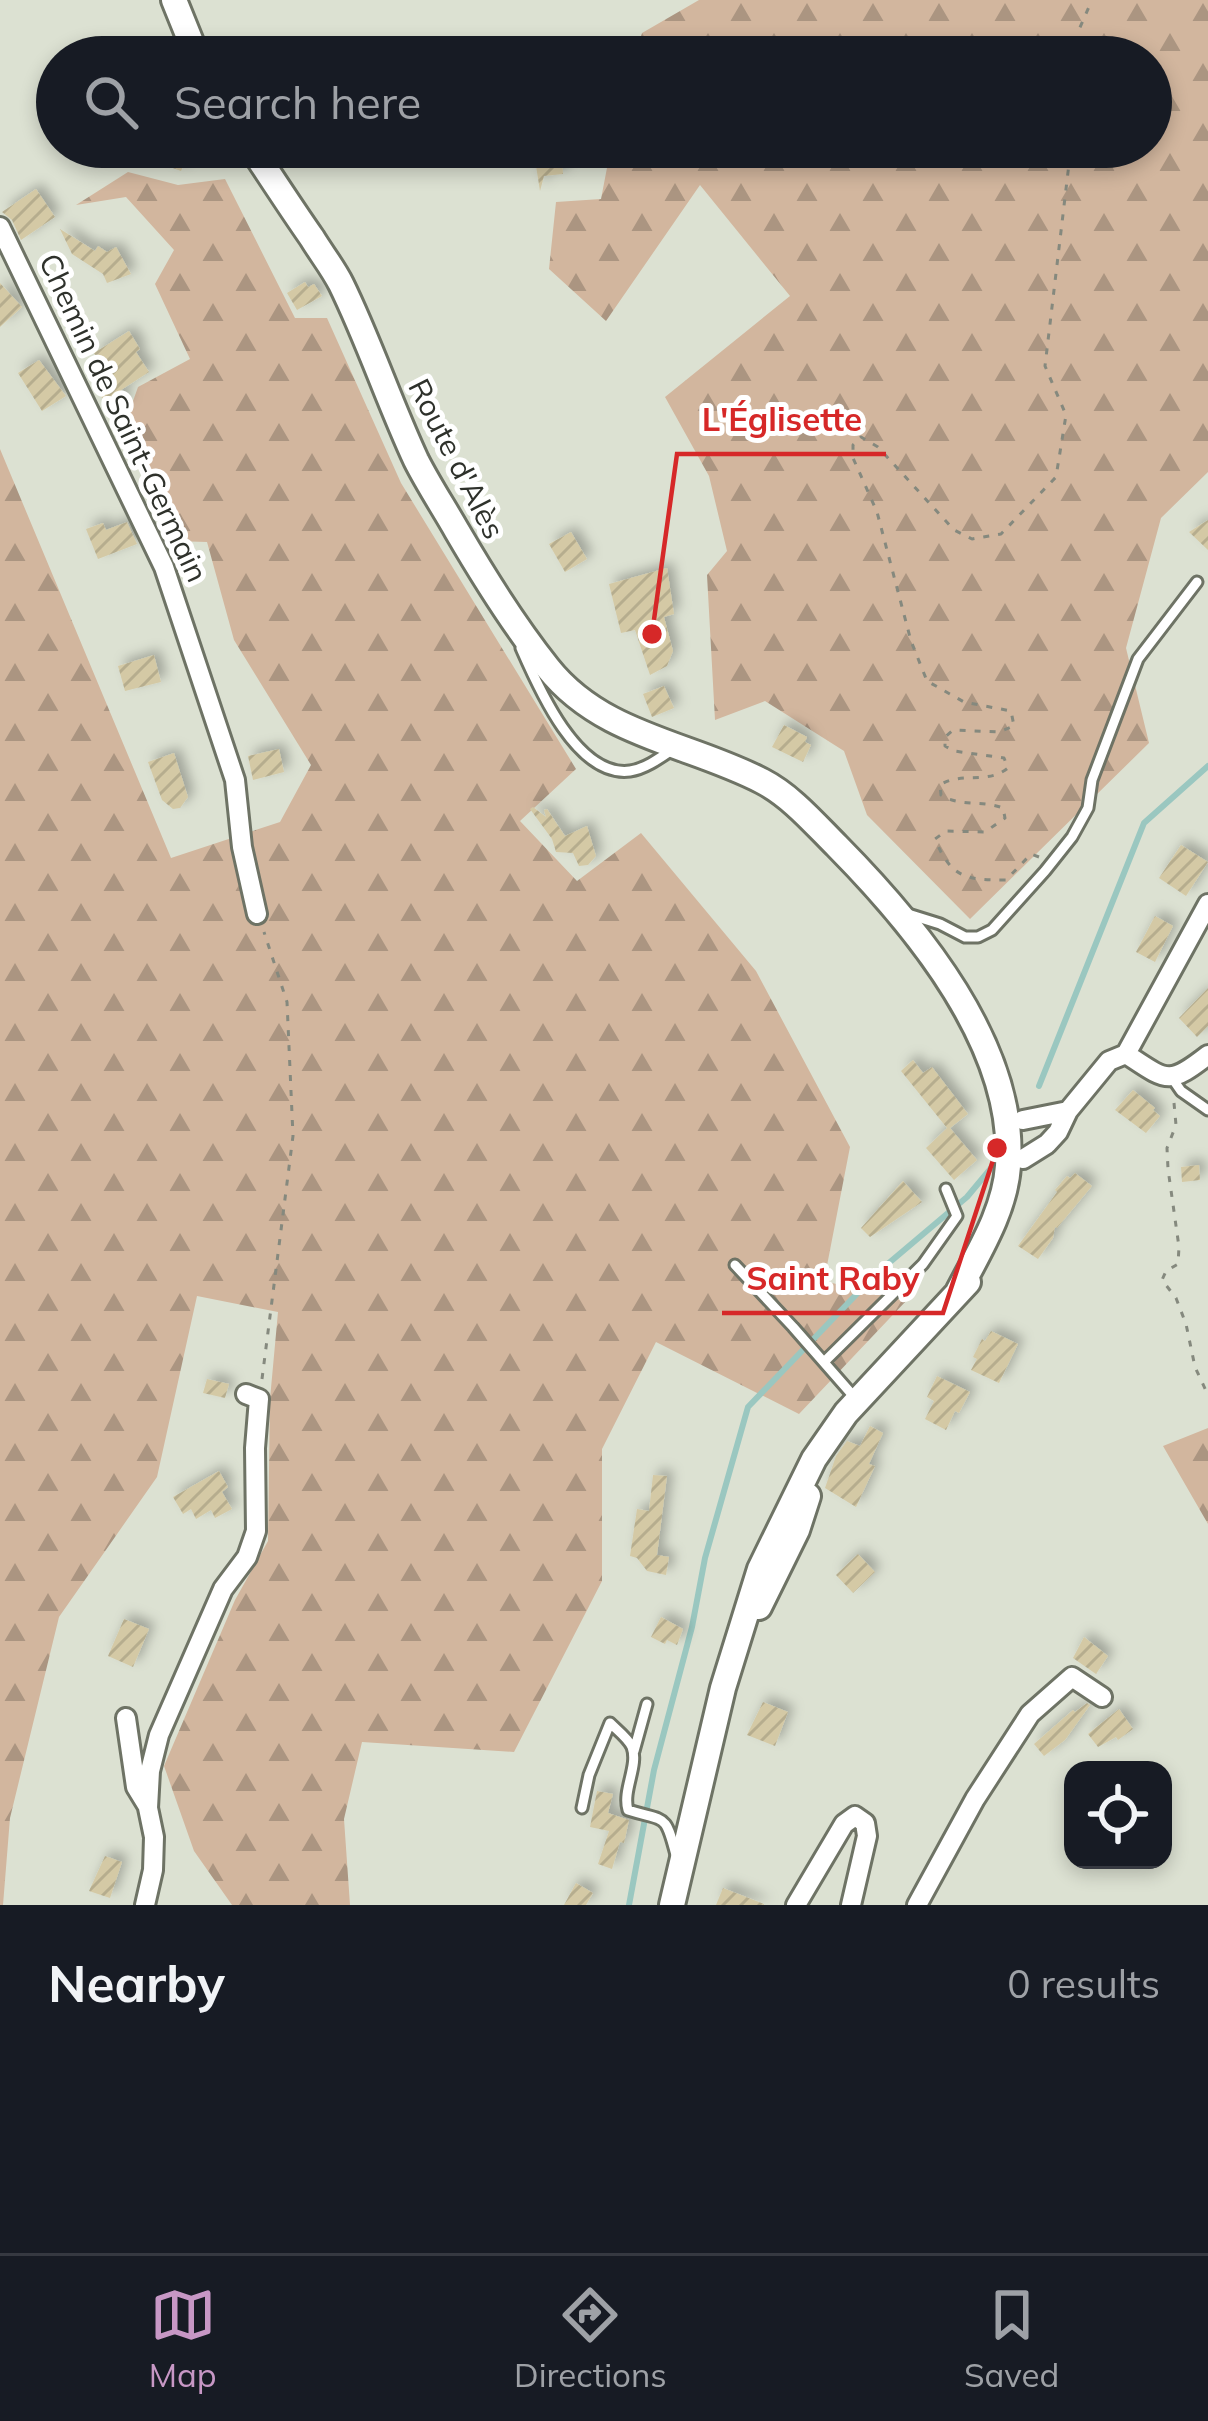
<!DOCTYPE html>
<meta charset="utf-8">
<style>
body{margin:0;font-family:Mulish,sans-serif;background:#20242c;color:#f1f3f6}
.controls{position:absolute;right:36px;bottom:36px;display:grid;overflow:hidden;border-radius:24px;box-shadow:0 6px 18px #0003}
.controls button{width:108px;height:108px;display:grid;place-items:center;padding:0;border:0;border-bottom:3px solid #363941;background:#171b24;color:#f1f3f6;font:60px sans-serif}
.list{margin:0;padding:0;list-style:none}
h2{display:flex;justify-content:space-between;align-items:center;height:156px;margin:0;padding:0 48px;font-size:51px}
h2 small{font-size:39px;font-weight:400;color:#9ea1a6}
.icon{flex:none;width:66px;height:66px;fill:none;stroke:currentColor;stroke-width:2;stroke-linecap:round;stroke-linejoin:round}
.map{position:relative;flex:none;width:1208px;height:1905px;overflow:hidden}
.search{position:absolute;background:#171b24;box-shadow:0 6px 18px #0003;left:36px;right:36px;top:36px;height:132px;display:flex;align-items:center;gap:30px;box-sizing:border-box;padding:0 42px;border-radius:66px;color:#9ea1a6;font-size:45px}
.sheet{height:348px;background:#171b24}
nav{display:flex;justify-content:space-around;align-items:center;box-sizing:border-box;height:168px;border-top:3px solid #363941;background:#171b24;font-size:33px;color:#9ea1a6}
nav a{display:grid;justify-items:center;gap:6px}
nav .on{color:#c797c5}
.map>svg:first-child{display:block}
.forest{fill:url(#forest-firs)}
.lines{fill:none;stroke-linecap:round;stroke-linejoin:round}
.stream{stroke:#9ac7c0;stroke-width:6}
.building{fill:url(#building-hatch);filter:url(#shadow)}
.service-casing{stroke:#6e7365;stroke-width:15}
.minor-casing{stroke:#6e7365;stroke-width:24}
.secondary-casing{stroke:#6e7365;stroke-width:30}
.path{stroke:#85897e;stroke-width:3;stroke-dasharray:6 9;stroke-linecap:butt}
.service{stroke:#fff;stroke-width:9}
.minor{stroke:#fff;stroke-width:18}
.secondary{stroke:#fff;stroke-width:24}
.labels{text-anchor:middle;stroke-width:10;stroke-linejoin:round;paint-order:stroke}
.street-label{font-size:30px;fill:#2e312b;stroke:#fff}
.leader{fill:none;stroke:#d62828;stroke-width:4.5}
.callout-dot{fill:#d62828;stroke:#fff;stroke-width:4.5}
.callout-label{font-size:33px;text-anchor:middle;font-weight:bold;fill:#d62828;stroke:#fff;stroke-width:10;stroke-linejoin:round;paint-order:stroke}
</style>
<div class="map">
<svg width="1208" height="1905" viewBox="0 0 1208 1905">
<defs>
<pattern id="forest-firs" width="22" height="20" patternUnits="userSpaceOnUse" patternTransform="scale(3)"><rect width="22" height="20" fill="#d2b69e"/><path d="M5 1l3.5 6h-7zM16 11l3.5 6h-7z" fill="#ab9581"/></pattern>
<pattern id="building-hatch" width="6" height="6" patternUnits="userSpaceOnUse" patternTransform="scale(3)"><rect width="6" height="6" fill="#d4c9a5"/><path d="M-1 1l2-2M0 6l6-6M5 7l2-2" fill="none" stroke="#b6ad8e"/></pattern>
<filter id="shadow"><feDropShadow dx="6" dy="-6" stdDeviation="6" flood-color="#0004"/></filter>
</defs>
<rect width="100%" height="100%" fill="#dce1d2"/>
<path class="forest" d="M699,0H1208V472L1161,518L1126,648L1149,743L970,919L867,815L844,751L765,701L715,720L707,575L727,551L709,476L665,397L790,296L700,185L606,321L549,269L556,202L601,199L611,147H1151V57H634L642,33Z
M128,172L178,185L225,179L295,318H327L401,483L576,769L520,821L577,881L641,833L756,971L850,1147L824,1281L906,1301L799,1414L656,1342L602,1449V1581L514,1752L362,1742L344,1819L350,1905H232L194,1851L164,1766L235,1600L268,1541L270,1399L278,1312L197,1296L157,1477L59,1617L10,1818L3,1905H0V449L171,858L280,822L311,765L234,640L207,542L173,541L122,432L138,387L190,359L155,284L174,250L126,197L76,205Z
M1208,1428V1524L1163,1446Z"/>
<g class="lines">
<path class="stream" d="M1039,1086L1144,823L1208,766
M629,1905L654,1770L692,1627L705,1558L748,1407L877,1273L967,1197L997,1161"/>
</g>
<path class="building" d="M173,147H192L181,171L167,166Z
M533,147H551L548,158L562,157L563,174L544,176L540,191Z
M36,189L55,217L21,240L12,220L2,212Z
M60,229L95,251L98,246L107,252L116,247L131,274L107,283L103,274L72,254Z
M305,282L308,287L314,284L322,296L297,310L287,293Z
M0,283L22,307L0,327Z
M129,331L140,349L136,352L149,372L121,390L127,402L109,412L101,396L116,388L94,353Z
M39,360L66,396L42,411L18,373Z
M1208,520V550L1189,532Z
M127,522L137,544L98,559L86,529L103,523L106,530Z
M571,532L587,559L565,572L549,544Z
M667,568L674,614L664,617L673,651L667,666L650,675L635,630L621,633L609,584Z
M154,655L161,682L125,691L118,666Z
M664,686L674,708L652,717L643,694Z
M784,725L807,737L805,742L811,745L803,762L772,747Z
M279,749L284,772L253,780L248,756Z
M174,753L188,797L180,808L173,809L162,800L148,762Z
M533,807L546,817L544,810L547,809L565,836L587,826L596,856L588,865L579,866L573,853L556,852L552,839L530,809Z
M1181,845L1208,862L1186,896L1159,878Z
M1155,916L1173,926L1155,962L1136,952Z
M1208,988V1026L1197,1037L1179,1018Z
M913,1060L923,1073L932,1067L968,1114L950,1128L977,1160L954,1180L926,1148L947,1128L901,1071Z
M1133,1090L1155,1108L1153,1110L1160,1116L1146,1133L1115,1110Z
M1199,1165L1200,1180L1182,1182L1181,1167Z
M1075,1173L1092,1186L1057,1228L1055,1227L1053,1238L1038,1259L1018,1246L1057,1192L1055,1190L1067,1176L1070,1178Z
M903,1181L922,1202L870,1237L861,1228Z
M991,1331L1018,1344L999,1383L971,1370L977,1359L973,1357L982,1339L985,1341Z
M937,1376L970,1392L959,1413L955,1411L946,1430L925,1419L934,1401L927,1397Z
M207,1379L229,1384L225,1398L203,1393Z
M870,1426L883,1433L869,1464L875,1466L856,1507L825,1488L836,1456L847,1441L860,1446Z
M219,1471L228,1487L222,1492L232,1509L215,1518L211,1510L196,1519L191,1509L183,1514L173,1497Z
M653,1475L667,1476L657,1555L669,1557L666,1575L647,1571L637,1558L630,1556L637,1509L649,1511Z
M858,1554L875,1572L853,1593L836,1575Z
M661,1617L683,1629L677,1645L667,1640L665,1644L651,1637Z
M124,1619L149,1629L133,1667L108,1656Z
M1084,1637L1108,1656L1096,1674L1073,1658Z
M763,1702L788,1712L775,1746L747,1735Z
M1087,1703L1090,1705L1065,1740L1044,1756L1034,1744L1073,1710L1075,1712Z
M1119,1709L1133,1729L1118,1740L1116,1737L1098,1747L1088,1734Z
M597,1791L613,1794L608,1813L629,1820L624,1843L620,1842L612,1869L598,1864L609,1831L590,1827Z
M105,1856L122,1862L110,1898L89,1891Z
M576,1883L593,1893L586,1905H564Z
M723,1888L764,1904V1905H716Z"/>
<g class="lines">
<g class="service-casing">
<path id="service" d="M521,648C538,687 577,778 630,771C645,769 660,758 673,749
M908,914L940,924L965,937H978L992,930L1045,871L1072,837L1088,808L1092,780L1138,659L1197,582
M1172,1078L1181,1091L1208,1110
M735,1265L793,1327L856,1399
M824,1362L923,1264L957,1216L946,1189
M634,1751L647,1704
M582,1808L589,1775L610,1723C617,1730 628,1738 632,1747C639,1766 622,1790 628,1810C666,1822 665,1812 676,1855"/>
</g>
<g class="minor-casing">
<path id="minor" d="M0,227L164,567L235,780L242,847L257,914
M1126,1054L1208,904
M1023,1120L1068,1111
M1023,1159L1047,1144L1058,1132L1068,1111L1109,1061L1126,1054C1167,1081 1168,1086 1208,1055
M126,1718L136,1787L147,1805
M145,1905L153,1870L154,1837L148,1808L150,1771L159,1735L223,1589L247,1557L256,1531L255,1448L259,1399L246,1394
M796,1905L844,1824L855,1816L865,1823L867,1836L851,1905
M917,1905L975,1799L1030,1714L1072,1677L1102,1697"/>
</g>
<g class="secondary-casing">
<path id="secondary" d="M174,0L197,57
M251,147C271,177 291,208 312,238C321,253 333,268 341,284C369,341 389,402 416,460C428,484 444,508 457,531C485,579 513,624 548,668C602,736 689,743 762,781C791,796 814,823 837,846C916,926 1017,1047 1008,1166C1005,1211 978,1253 958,1292
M759,1607L797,1530L808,1496
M672,1905L723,1688L760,1569L814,1459L846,1413L968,1282"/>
</g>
<path class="path" d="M1077,57L1078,32L1092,0
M1039,857L1031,854L1006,880C966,880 951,878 935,839L946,831L985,832L1005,818L1003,808C982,800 960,807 941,795L940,785C962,771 987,785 1008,768L1004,758L954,751L945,746V737L953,730L999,732L1014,726L1011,711L964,702L927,681L911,641L877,512L853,458V445L861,437L878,447L954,530L972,539L1001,534L1056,477L1066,415L1045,366L1071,147
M1174,1103L1176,1125L1167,1148L1168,1169L1179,1247L1178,1264L1166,1271L1162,1280L1176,1298L1186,1324L1195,1367L1208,1395
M262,1379L293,1136L287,1002L264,932"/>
<use href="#service" class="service"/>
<use href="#minor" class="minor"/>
<use href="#secondary" class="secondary"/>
</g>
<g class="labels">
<g class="street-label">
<text transform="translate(123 418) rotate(65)" y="10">Chemin de Saint-Germain</text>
<text transform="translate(456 459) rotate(63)" y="10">Route d'Alès</text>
</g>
</g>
<path class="leader" d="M652 634L677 454H886M997 1148L943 1313H722"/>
<g class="callout-dot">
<circle cx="652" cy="634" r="12"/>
<circle cx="997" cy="1148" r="12"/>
</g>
<g class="callout-label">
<text x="782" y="431">L'Églisette</text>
<text x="833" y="1290">Saint Raby</text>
</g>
</svg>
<div class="controls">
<button><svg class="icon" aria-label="locate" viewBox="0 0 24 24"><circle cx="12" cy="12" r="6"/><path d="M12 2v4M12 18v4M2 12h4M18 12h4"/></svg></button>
</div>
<div class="search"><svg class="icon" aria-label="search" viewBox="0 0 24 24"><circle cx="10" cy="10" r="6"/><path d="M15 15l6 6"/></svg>Search here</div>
</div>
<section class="sheet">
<h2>Nearby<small>0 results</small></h2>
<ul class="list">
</ul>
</section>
<nav>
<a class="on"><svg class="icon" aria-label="map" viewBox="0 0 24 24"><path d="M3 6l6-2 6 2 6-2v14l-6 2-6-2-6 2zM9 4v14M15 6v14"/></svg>Map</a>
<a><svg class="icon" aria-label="directions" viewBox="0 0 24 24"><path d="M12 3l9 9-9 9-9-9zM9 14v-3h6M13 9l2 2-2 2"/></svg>Directions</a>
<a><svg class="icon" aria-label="saved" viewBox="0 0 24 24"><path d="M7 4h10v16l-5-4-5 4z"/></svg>Saved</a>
</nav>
